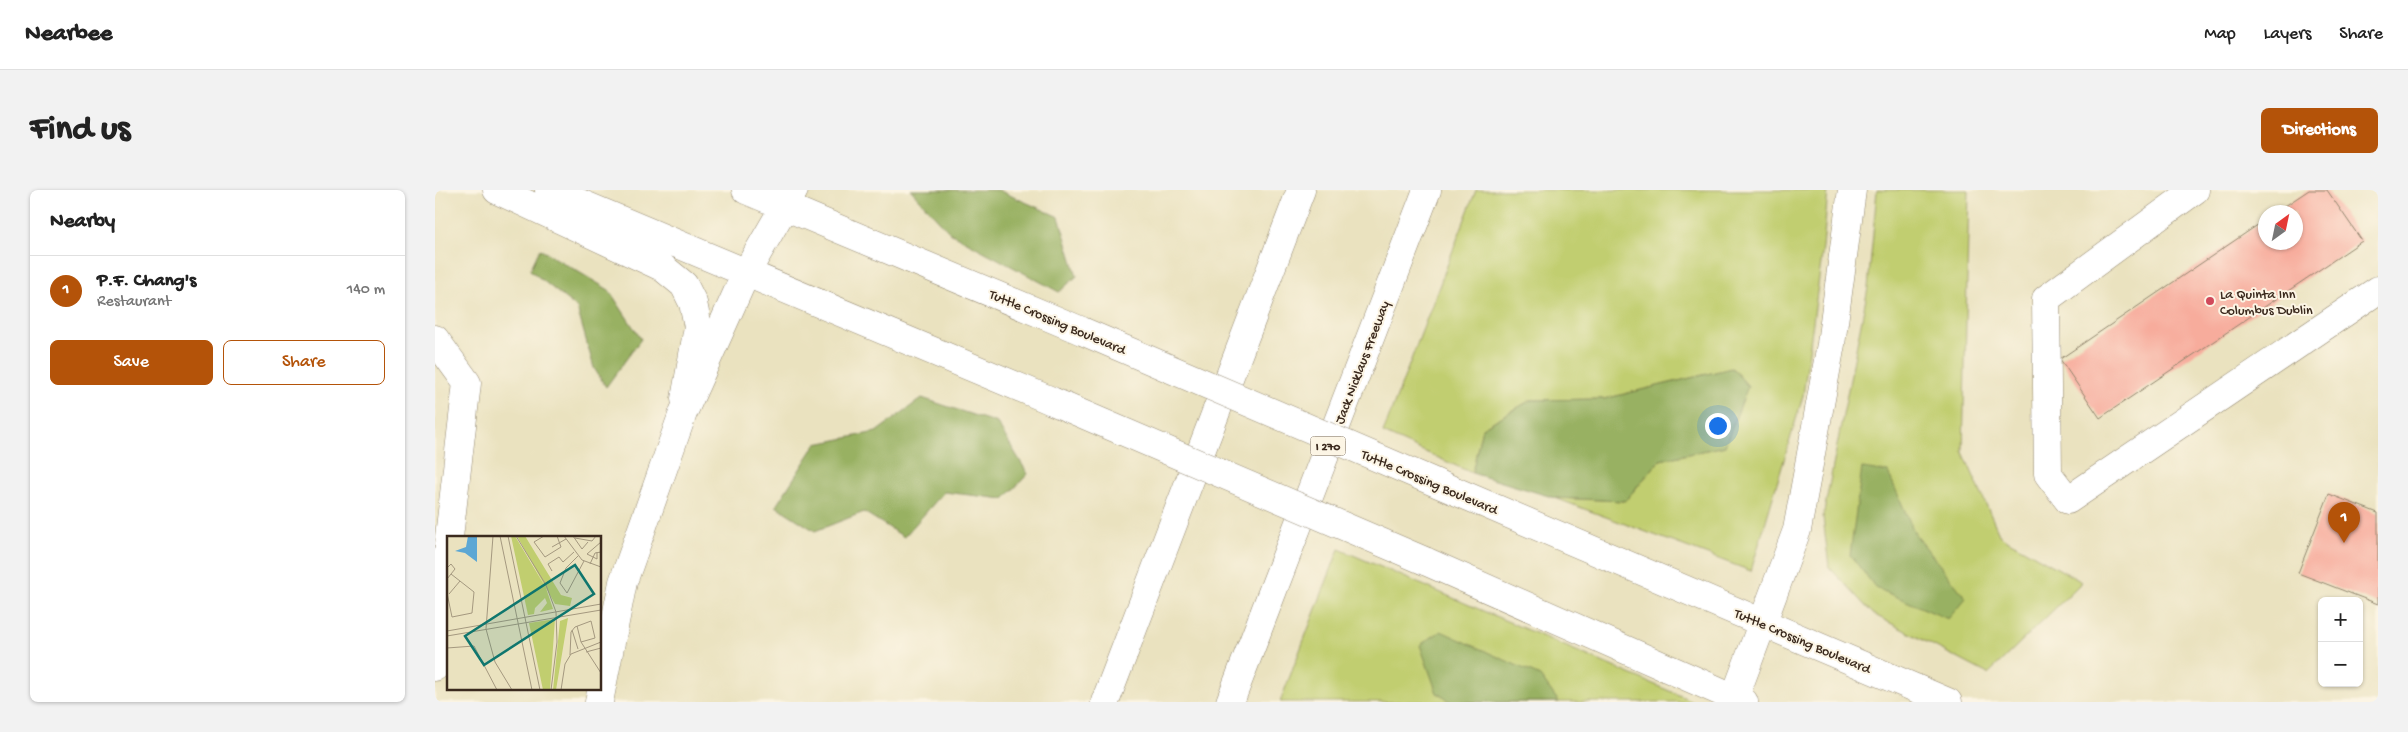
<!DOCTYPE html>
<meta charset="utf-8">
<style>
body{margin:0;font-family:"Gochi Hand",sans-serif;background:#f2f2f2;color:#222}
.controls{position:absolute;right:15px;bottom:15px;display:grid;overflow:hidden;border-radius:8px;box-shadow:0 1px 4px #0004}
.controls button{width:45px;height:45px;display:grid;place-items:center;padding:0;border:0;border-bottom:1px solid #e0e0e0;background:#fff;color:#222;font:25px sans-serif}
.compass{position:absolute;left:1823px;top:15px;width:45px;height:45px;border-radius:50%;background:#fff;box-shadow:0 1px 4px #0004;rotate:33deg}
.you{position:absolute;left:1282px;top:235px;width:18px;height:18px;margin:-12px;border:4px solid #fff;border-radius:50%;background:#1a73e8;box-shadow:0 0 0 8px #1a73e833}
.badge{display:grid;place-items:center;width:32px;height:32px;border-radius:50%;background:#b45309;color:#fff;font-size:16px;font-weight:700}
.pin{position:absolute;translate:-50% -41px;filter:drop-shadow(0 1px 2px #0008)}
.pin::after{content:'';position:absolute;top:26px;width:18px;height:15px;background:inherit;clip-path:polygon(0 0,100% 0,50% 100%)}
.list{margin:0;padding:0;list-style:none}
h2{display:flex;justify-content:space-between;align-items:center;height:65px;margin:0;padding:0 20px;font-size:21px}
h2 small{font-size:16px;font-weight:400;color:#767676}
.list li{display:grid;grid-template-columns:32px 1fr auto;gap:15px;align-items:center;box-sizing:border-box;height:70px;padding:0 20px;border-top:1px solid #e0e0e0}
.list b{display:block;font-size:19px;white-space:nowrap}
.list p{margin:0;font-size:16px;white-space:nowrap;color:#767676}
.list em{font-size:16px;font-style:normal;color:#767676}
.actions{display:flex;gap:10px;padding:15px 20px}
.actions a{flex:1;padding:11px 0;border:1px solid #b45309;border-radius:8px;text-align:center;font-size:18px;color:#b45309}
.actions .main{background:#b45309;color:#fff}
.map{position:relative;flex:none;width:1943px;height:512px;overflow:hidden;border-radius:8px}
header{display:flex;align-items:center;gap:30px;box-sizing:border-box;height:70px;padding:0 25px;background:#fff;border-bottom:1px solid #e0e0e0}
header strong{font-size:24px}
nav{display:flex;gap:28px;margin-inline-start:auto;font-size:18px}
.intro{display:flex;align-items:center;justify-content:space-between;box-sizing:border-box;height:120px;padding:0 30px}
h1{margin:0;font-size:35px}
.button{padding:12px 22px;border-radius:8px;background:#b45309;color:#fff;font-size:18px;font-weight:700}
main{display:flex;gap:30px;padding:0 30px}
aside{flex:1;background:#fff;border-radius:8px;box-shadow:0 1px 4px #0004}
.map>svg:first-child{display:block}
.green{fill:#c1ce6f;stroke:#7e7c46}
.forest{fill:#98b162;stroke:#6a6e40}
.building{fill:#f7ac9c}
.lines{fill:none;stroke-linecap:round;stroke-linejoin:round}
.minor-casing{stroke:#92866e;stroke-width:29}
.major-casing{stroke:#92866e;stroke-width:29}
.highway-casing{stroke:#92866e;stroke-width:29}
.minor{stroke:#fff;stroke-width:28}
.major{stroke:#fff;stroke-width:28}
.highway{stroke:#fff;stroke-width:28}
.major-bridge-casing{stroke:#92866e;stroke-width:29;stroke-linecap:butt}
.major-bridge{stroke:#fff;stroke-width:28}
.poi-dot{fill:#d1495b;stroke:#fcf5e5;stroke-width:2}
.labels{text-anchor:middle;stroke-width:4;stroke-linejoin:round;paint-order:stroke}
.shield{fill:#fcf5e5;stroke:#75675a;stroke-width:1}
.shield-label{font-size:12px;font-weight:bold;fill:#3b2a1e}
.poi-label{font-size:14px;fill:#3b2a1e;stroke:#fcf5e5;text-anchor:start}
.street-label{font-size:14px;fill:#3b2a1e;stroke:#fcf5e5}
.inset-road{fill:none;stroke:#a4987f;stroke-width:1}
.view{fill:#0f766e;fill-opacity:0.15;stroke:#0f766e;stroke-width:2.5}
.inset-edge{fill:none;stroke:#3b2a1e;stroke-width:2.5}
</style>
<header>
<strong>Nearbee</strong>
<nav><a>Map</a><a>Layers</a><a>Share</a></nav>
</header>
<div class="intro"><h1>Find us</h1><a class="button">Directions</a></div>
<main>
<aside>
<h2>Nearby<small></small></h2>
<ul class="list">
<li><span class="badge">1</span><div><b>P.F. Chang's</b><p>Restaurant</p></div><em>140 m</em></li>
</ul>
<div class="actions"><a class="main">Save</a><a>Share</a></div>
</aside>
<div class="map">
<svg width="1943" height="512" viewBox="0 0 1943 512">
<rect width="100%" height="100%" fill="#fcf5e5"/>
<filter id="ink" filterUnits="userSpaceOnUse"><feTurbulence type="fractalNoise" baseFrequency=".02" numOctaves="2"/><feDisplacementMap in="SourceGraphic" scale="10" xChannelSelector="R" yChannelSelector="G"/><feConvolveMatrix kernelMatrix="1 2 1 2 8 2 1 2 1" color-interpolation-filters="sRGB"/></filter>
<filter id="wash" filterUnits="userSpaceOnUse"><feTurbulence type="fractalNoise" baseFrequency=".0096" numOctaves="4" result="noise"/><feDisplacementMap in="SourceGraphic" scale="20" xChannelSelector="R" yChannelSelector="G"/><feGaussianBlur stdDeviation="1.12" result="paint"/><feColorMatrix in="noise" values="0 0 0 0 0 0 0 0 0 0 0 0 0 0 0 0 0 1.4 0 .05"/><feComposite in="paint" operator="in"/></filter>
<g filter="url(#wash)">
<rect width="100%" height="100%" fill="#eae2bf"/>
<path class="green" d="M1041,0H1393L1388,58L1368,206L1316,381L1120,308L1190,311L1225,270L1290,256L1297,178L1169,209L1096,210L1047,238L1037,283L948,243Z
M1442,0H1534L1528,262L1565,346L1647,392L1553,484L1438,424L1394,377L1388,327L1433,98Z
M904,359L1260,512H845Z"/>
<path class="forest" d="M476,0H563L624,27L642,86L624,102L515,43Z
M105,59L174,100L206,149L171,197L159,178L142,118L95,80Z
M1297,178L1313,196L1290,256L1225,270L1190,311L1120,308L1037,283L1047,238L1096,210L1169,209Z
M487,208L562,233L593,284L569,309L509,302L469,347L429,322L380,341L341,316L381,254L441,242Z
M1427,278L1453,282L1480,344L1531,408L1513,429L1441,398L1415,365Z
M1006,441L1105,486L1124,512H1016L1002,503L985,455Z"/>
<g id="blocks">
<path class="building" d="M1874,0H1892L1927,51L1665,228L1625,169L1830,30V52H1860V22H1841Z
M1894,304L1943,323V414L1863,383Z"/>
</g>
</g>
<g filter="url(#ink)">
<use href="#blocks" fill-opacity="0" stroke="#92866e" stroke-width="1"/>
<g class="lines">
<g class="minor-casing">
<path id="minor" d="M1760,0L1611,109L1613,284L1633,310L1943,100
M0,149L32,193L14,347
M0,477L14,353"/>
</g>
<g class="major-casing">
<path id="major" d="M62,0L227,77L249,95L258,113L263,137L250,209
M114,0L617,211
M311,0L647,141
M1020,301L1513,512
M990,371L1309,512"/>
</g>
<g class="highway-casing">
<path id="highway" d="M164,512L188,392L248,223L311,83L359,0
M670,512L866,0
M795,512L992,0
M1298,512L1362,340L1396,154L1417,0"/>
</g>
<use href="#minor" class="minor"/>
<use href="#major" class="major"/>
<use href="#highway" class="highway"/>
<g class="major-bridge-casing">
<path id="major-bridge" d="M647,141L1020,301
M617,211L990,371"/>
</g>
<use href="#major-bridge" class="major-bridge"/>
</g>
</g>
<circle class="poi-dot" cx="1775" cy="111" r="5"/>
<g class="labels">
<rect class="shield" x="875.5" y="246.5" width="35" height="19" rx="4"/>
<g class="shield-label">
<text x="893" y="260">I 270</text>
</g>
<g class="poi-label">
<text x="1785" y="108">La Quinta Inn<tspan x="1785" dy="16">Columbus Dublin</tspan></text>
</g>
<g class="street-label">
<text transform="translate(623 131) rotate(23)" y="5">Tuttle Crossing Boulevard</text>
<text transform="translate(926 172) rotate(-69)" y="5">Jack Nicklaus Freeway</text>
<text transform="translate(995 291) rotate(23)" y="5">Tuttle Crossing Boulevard</text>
<text transform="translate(1368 450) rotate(23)" y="5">Tuttle Crossing Boulevard</text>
</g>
</g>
<g transform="translate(12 346)">
<rect width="154" height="154" fill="#eae2bf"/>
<path d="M64,0H68L99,52L106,73L93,76L100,67L98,62L88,72L87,78L81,79ZM70,0H78L114,59L125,62L123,70L108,68ZM121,82L109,154H106L113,85ZM108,83L103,154H96L82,87Z" fill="#c1ce6f"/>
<path d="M21,0H30V26L18,17L8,15L19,11Z" fill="#5ca7d4"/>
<path class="inset-road" d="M46,0L39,93L48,126L65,154M53,0L85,154M61,0L93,154M69,0L99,49L109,76L110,106L104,154M97,0L87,6L98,21L114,11L110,0M117,0L135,24L154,31M126,0L135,13L141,6M128,2L145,5L149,0M105,11L119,3M150,16V23L140,18L154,6M131,20L119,32L113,47L120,57L137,25M143,28L148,17L154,16M0,32L4,28L8,33L0,43M105,35L101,28L112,21L116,26L127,16M0,57L5,81L25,77L27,56L4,38M2,58L13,45M125,94L131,113M0,95L154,68M0,100L154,74M134,106L154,137M0,112L27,110L50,154M139,116L154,112M123,119L124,96L128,91L144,85L148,102L134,106L130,90M114,154L118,128L124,118L154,106"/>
<path class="view" d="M128,29L147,58L37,129L18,100Z"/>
<rect width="154" height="154" class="inset-edge"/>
</g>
</svg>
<div class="controls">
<button>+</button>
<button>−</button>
</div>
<svg class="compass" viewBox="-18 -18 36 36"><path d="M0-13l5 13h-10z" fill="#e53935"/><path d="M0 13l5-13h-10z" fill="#767676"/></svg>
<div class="you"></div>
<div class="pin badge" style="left:1909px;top:353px">1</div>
</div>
</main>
